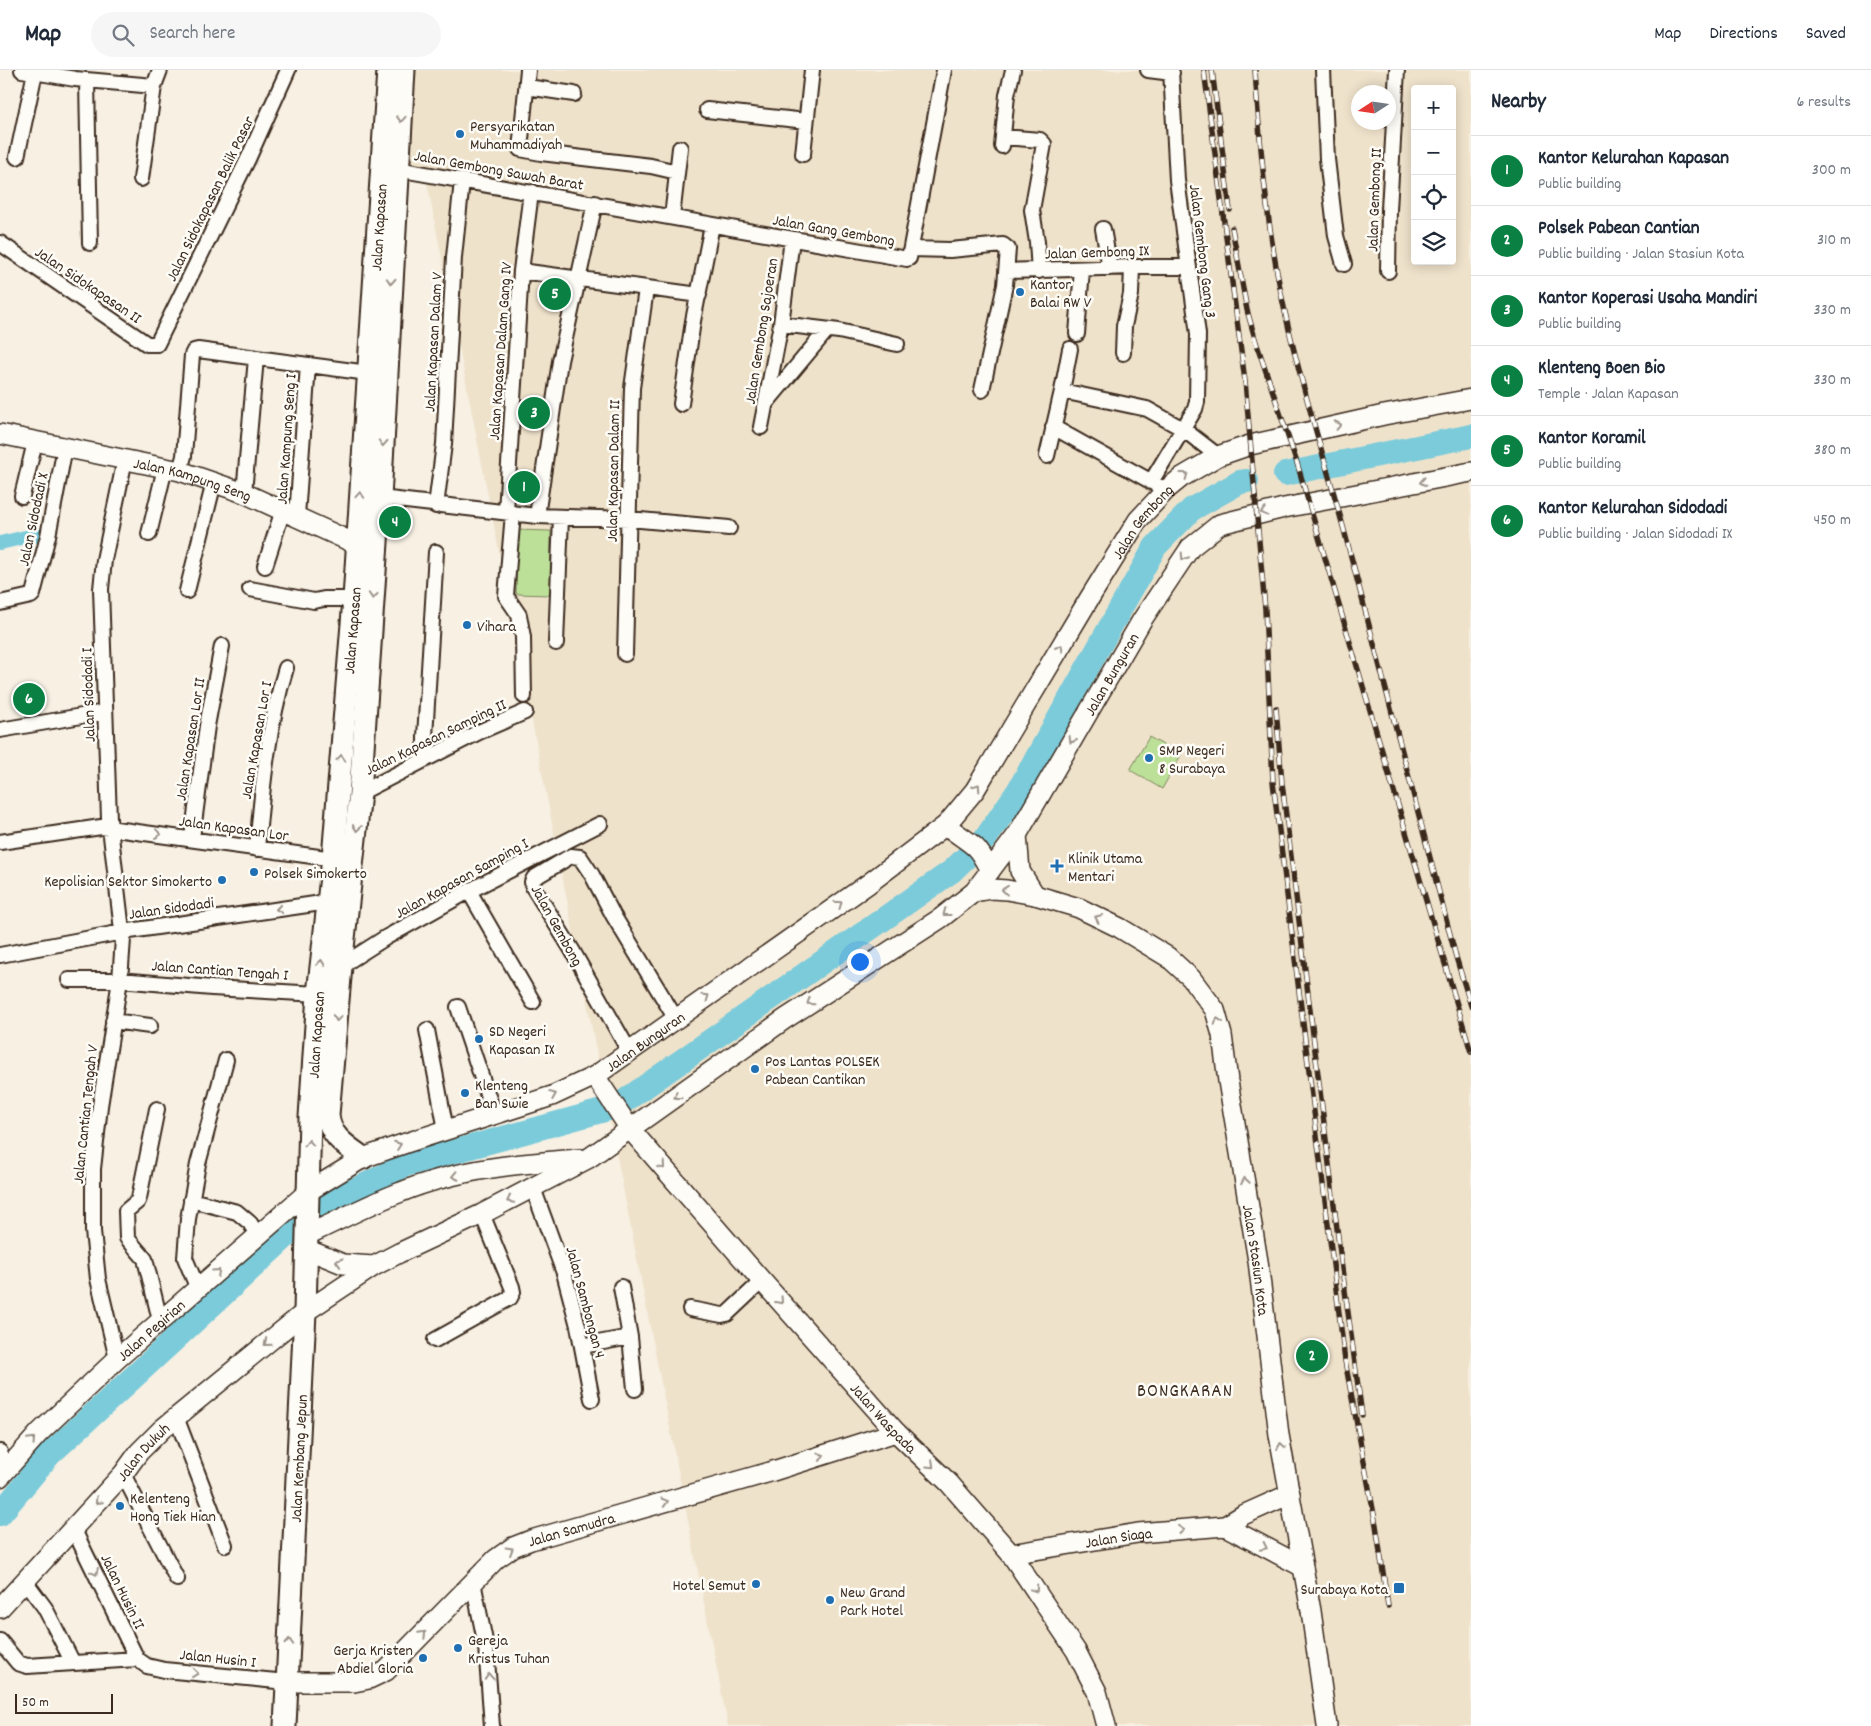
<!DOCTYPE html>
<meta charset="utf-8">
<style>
body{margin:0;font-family:Dekko,sans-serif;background:#f6f6f7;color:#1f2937}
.controls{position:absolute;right:15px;top:15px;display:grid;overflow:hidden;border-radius:5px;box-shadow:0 2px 12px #0003}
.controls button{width:45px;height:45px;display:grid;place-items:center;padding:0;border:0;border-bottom:1px solid #e0e1e3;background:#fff;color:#1f2937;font:25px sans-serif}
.compass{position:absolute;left:1351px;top:15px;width:45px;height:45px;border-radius:50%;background:#fff;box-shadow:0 2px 12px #0003;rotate:258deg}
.scale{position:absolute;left:15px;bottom:12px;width:98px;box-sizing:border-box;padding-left:5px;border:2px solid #3b2a1e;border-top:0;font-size:14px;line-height:18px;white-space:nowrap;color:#3b2a1e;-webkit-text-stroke:4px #fdfcf7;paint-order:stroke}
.you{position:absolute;left:859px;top:891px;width:18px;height:18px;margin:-12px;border:4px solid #fff;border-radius:50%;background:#1a73e8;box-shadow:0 0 0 8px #1a73e833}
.badge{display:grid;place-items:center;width:32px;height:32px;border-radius:50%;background:#0b8043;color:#fff;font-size:16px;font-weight:700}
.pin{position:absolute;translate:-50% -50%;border:2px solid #fff;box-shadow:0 1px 5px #0006}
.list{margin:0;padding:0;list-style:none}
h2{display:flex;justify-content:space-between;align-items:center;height:65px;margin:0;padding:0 20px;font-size:21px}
h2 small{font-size:16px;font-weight:400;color:#747a83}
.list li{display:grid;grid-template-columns:32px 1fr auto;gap:15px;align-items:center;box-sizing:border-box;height:70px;padding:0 20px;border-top:1px solid #e0e1e3}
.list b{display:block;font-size:19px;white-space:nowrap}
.list p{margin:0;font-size:16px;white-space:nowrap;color:#747a83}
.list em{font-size:16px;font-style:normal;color:#747a83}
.icon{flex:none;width:28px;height:28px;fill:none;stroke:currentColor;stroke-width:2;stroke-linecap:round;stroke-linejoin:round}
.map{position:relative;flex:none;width:1471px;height:1656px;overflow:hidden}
header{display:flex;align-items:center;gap:30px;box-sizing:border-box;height:70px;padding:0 25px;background:#fff;border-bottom:1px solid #e0e1e3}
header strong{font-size:24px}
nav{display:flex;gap:28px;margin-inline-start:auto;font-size:18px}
.search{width:350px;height:45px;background:#f6f6f7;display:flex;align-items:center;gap:12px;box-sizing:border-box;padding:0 18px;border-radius:28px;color:#747a83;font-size:19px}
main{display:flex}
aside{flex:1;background:#fff}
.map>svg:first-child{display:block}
.built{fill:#efe2cb;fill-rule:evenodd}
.pitch{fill:#bde099;stroke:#7c855c}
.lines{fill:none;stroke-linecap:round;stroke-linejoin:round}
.canal{stroke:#7ccbda;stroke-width:14}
.river{stroke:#7ccbda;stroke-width:24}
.street-casing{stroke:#3b2a1e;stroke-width:18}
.secondary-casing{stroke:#3b2a1e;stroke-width:22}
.primary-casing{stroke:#3b2a1e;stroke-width:25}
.street{stroke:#fdfcf7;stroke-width:14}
.secondary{stroke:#fdfcf7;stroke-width:19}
.primary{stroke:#fdfcf7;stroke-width:21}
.rail-casing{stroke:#3b2a1e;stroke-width:5.5}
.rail{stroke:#fdfcf7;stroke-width:4;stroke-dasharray:11;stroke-linecap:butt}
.oneway{stroke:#9c938a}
.poi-dot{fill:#1f6fb2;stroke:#fdfcf7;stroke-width:2}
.labels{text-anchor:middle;stroke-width:5;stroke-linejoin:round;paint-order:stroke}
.poi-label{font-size:16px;fill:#3b2a1e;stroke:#fdfcf7;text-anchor:start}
.street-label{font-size:16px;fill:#3b2a1e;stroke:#fdfcf7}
.quarter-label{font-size:19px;letter-spacing:1px;fill:#3b2a1e;stroke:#fdfcf7}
</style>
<header>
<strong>Map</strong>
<div class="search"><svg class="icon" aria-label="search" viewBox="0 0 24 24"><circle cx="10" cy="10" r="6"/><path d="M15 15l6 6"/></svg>Search here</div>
<nav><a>Map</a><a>Directions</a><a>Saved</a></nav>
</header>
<main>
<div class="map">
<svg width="1471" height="1656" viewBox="0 0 1471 1656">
<rect width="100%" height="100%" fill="#f7f0e3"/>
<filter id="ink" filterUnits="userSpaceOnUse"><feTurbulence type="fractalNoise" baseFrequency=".02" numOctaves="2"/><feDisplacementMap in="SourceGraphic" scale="10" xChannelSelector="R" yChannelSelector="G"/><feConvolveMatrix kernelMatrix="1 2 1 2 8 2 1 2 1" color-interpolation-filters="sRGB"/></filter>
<g filter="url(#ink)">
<path class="built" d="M405,0H1471V1656H728L424,97L400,94ZM1415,19H1452V191H1415ZM1358,22H1388V52H1358Z"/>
<path class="pitch" d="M517,460L551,461L550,525L516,524Z
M1149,667L1181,685L1162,719L1130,700Z"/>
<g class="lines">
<path class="canal" d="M0,473L30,466L46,465"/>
<path class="river" d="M1285,404L1471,366
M0,1444L49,1385L306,1148L349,1123L405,1095L616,1037L952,801L985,769L1018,721L1155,477L1192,439L1240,412L1247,411"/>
<g class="street-casing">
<path id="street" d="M22,0L75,9L154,16
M528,0L520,79L541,83L651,96L677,102
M1148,0L1172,3
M1323,0L1327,89L1336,166L1344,194
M87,10L90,173
M527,17L574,24
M707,40L806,51
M1003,67L1040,70L1044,74L1032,140L1037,172L1039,201
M1002,76L1007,25L1013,0
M803,84L812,0
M17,87L35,2
M397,99L907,189L909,188L944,0
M141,109L154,16L160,0
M672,147L680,78
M1103,159L1110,198
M0,173L147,274H157L248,89L288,0
M911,179L950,180L1003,175L1008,179L1005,215L982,320
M521,201L699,225
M1006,201L1132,197H1189
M1388,201L1389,140L1397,0
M781,254L839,261L897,274
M1077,264L1082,199
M1123,283L1124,256L1131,224L1132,197
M1062,321L1147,339L1183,359L1218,386
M767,332L827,260
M681,334L693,251L712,155
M761,357L781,254L792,169
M1053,357L1159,416
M1047,386L1062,321L1070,279
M180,401L184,386L192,285L194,281L198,280L368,303
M1151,412L1195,339L1197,332L1198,264L1177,110L1171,0
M244,423L256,288
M22,426L35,372
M380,428L537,446L629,449L729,458
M436,436L444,374L454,187L462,111
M506,442L521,201L530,130L533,122
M513,443L506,526L519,545L523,567L524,626
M297,446L308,295
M537,446L560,291L595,133
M149,464L165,398
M265,496L283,440
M250,519L314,531L324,529H354
M187,521L214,412
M0,533L31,526L33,524L48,466L65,377
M556,573L561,447
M625,584L632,318L646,219
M0,660L105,642
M425,690V667L436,482
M360,723L479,662L525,642
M192,768L207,656L222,576
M0,772L101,757L341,790
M257,779C262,719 268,656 286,598
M469,821L533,932
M0,885L123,862L335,831
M341,896L385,868L469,821L600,754
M69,910H120L212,918L318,924
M458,937L494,1044
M113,951L150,956
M427,960L446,1060
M629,981L572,880L533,817L532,812L534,808L571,786L580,787L592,805L613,845L676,949
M157,1039L139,1128L138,1131L126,1141L127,1168L145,1189L160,1250
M533,1118L564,1203L578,1256L592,1329
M191,1130L237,1142L250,1153L258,1166
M621,1217L630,1267L635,1319
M198,1219L185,1188L188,1149L198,1094L226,990
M690,1239L722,1245L727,1244L762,1211
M435,1270L510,1228L513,1222L512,1217L482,1144
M582,1276L630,1267
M117,1289L98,1209L93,1161V1099L100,1036L120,910L123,869L109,749L101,519L104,490L125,389
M176,1347L225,1475
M0,1382L5,1399
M123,1404L177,1509
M73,1458L137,1589L147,1596L164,1600L287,1612
M25,1511L45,1538L73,1593
M473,1512L486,1576L492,1656
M0,1571L18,1593L27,1596L137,1589"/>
</g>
<g class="secondary-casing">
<g id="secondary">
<path id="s1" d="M0,364L180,401L244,423L356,474L370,476"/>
<path d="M946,755C955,763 966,769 975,777C982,784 986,793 990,801"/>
<path d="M1017,765L1020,801L1035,825"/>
<path id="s2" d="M974,822L992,819L1007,820L1035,825L1079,838L1120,858L1168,887L1191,908L1215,940L1222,965L1228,1011L1258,1191L1279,1365L1311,1541L1327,1656"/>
<path id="s3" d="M595,1006L630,1059L755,1203L896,1362L949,1413L1011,1484L1076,1581L1097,1622L1106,1656"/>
<path d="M307,1165C338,1151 369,1134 401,1122C457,1099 521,1093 581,1089"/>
<path d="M306,1179L343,1194L374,1196"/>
<path id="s4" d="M0,1407L39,1363L117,1289L309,1121L363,1088L406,1073L552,1026L595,1006L868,814L946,755L975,720L1089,529L1138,450L1166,420L1182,407L1218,386L1250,375L1384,345L1471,329"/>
<path d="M1225,1456L1303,1497"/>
<path id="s5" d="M1011,1484L1138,1463L1225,1456L1243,1445L1290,1424"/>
<path id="s6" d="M0,1538L123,1404L139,1382L162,1359L305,1242L374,1196L399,1183L482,1144L589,1088L785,949L941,848L974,822L1017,765L1142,550L1190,478L1220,454L1284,438L1471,402"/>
<path id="s7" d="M287,1612H354L369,1609L386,1601L496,1489L513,1477L531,1470L770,1402L896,1362"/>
</g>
</g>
<g class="primary-casing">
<g id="primary">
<path d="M363,1088C347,1076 330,1067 328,1045L341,896L360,723L380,428L404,0"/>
<path id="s8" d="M285,1656L305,1242L310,1047L318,924L333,788L354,529L388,0"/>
</g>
</g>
<use href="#street" class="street"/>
<use href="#secondary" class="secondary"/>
<use href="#primary" class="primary"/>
<g class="rail-casing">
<path id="rail" d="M1204,0L1245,311L1265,539L1273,712L1345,1291L1376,1455L1388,1536
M1212,0L1230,140
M1255,0C1260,75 1266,149 1281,223C1298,308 1326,391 1348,475C1384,612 1420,749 1456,887L1471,936
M1232,158L1247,240L1256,272L1297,393L1471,982
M1276,638L1282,713L1341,1191L1362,1345"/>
</g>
<use href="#rail" class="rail"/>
</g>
<defs><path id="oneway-chevron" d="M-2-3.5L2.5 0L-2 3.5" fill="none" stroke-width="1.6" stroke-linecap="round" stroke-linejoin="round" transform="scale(1.25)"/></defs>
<g class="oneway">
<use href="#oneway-chevron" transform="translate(401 49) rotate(94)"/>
<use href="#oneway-chevron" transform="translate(391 211) rotate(93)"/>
<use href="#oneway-chevron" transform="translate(1338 355) rotate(-12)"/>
<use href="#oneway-chevron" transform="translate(383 373) rotate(93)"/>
<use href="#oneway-chevron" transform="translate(1185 405) rotate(-36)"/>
<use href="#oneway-chevron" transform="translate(1423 412) rotate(169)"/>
<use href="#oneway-chevron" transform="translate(360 425) rotate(-86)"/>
<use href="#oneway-chevron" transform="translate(1264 442) rotate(167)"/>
<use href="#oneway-chevron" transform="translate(1184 487) rotate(123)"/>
<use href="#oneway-chevron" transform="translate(373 526) rotate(94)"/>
<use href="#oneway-chevron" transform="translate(1060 578) rotate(-60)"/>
<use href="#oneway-chevron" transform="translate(1072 670) rotate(120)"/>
<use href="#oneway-chevron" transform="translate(341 688) rotate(-85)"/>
<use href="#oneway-chevron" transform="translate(977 717) rotate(-57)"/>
<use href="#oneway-chevron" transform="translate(357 758) rotate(96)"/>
<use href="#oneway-chevron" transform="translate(158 764) rotate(7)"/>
<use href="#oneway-chevron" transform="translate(1005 820) rotate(-174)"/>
<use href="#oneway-chevron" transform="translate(839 834) rotate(-35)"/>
<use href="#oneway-chevron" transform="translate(279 839) rotate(171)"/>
<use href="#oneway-chevron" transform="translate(946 843) rotate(143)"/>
<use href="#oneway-chevron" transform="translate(1098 848) rotate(-155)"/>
<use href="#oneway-chevron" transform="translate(321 893) rotate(-84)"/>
<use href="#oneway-chevron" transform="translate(706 927) rotate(-35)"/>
<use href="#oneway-chevron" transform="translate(810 932) rotate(147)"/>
<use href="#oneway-chevron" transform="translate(337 948) rotate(95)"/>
<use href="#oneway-chevron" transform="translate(1218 951) rotate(-109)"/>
<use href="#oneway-chevron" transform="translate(553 1025) rotate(-22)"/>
<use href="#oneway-chevron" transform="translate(677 1026) rotate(145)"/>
<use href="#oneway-chevron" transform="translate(309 1073) rotate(-90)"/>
<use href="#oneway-chevron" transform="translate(398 1075) rotate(-20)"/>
<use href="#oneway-chevron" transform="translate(662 1096) rotate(49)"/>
<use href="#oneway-chevron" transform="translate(455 1106) rotate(168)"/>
<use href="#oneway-chevron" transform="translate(1245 1111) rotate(-99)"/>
<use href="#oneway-chevron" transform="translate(510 1130) rotate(153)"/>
<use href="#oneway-chevron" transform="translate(339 1192) rotate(-164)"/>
<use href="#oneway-chevron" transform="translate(217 1202) rotate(-42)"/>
<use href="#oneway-chevron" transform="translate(780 1231) rotate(48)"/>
<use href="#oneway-chevron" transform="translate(267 1273) rotate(141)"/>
<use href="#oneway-chevron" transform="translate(32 1370) rotate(-47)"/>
<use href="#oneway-chevron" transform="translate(1281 1376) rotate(-100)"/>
<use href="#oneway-chevron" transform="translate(821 1386) rotate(-18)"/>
<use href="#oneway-chevron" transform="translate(931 1395) rotate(44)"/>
<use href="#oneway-chevron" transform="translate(98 1431) rotate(133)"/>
<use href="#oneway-chevron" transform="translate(665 1432) rotate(-16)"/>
<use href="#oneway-chevron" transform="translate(1181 1460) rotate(-5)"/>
<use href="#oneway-chevron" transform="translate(1264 1477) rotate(26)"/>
<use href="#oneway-chevron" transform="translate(510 1480) rotate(-31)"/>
<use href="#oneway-chevron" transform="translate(95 1502) rotate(64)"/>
<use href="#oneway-chevron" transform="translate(1035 1519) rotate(56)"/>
<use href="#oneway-chevron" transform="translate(423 1564) rotate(-45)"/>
<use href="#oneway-chevron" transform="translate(289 1572) rotate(-87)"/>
<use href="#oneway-chevron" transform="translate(195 1603) rotate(6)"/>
<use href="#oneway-chevron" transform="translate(489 1607) rotate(-94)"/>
</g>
</g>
<g class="poi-dot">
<circle cx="460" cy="64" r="5"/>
<circle cx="1020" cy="222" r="5"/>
<circle cx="467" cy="555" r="5"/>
<circle cx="1149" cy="688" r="5"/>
<path d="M1054.5 788.5h5v5h5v5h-5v5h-5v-5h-5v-5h5z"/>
<circle cx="254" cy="802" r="5"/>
<circle cx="222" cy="810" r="5"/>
<circle cx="479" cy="969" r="5"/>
<circle cx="755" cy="999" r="5"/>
<circle cx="465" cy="1023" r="5"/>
<circle cx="120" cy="1436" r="5"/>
<circle cx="756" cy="1514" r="5"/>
<rect x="1393" y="1512" width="12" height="12" rx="2.5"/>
<circle cx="830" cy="1530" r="5"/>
<circle cx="458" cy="1578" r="5"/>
<circle cx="423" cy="1588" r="5"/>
</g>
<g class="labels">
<g class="poi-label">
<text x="470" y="61">Persyarikatan<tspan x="470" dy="18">Muhammadiyah</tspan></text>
<text x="1030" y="219">Kantor<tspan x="1030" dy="18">Balai RW V</tspan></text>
<text x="477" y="561">Vihara</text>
<text x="1159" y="685">SMP Negeri<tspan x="1159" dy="18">8 Surabaya</tspan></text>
<text x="1068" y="793">Klinik Utama<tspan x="1068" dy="18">Mentari</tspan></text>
<text x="264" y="808">Polsek Simokerto</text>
<text x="212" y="816" text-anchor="end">Kepolisian Sektor Simokerto</text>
<text x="489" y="966">SD Negeri<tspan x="489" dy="18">Kapasan IX</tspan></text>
<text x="765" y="996">Pos Lantas POLSEK<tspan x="765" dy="18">Pabean Cantikan</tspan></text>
<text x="475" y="1020">Klenteng<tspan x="475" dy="18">Ban Swie</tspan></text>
<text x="130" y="1433">Kelenteng<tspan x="130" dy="18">Hong Tiek Hian</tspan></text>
<text x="746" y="1520" text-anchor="end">Hotel Semut</text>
<text x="1388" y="1524" text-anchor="end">Surabaya Kota</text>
<text x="840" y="1527">New Grand<tspan x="840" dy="18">Park Hotel</tspan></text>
<text x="468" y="1575">Gereja<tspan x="468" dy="18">Kristus Tuhan</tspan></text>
<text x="413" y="1585" text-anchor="end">Gerja Kristen<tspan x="413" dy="18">Abdiel Gloria</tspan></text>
</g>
<g class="street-label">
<text transform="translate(499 99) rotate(10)" y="6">Jalan Gembong Sawah Barat</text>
<text transform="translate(209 128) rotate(-64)" y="6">Jalan Sidokapasan Balik Pasar</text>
<text transform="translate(1373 130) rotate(-88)" y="6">Jalan Gembong II</text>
<text dy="6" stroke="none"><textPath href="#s8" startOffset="1502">Jalan Kapasan</textPath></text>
<text transform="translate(834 159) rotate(10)" y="6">Jalan Gang Gembong</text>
<text transform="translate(1097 181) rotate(-2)" y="6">Jalan Gembong IX</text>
<text transform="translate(1204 181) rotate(83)" y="6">Jalan Gembong Gang 3</text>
<text transform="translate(89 214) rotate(34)" y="6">Jalan Sidokapasan II</text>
<text transform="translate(760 261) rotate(-81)" y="6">Jalan Gembong Sajoeran</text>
<text transform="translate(432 272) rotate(-87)" y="6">Jalan Kapasan Dalam V</text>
<text transform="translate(499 281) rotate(-86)" y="6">Jalan Kapasan Dalam Gang IV</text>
<text transform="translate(285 369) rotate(-86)" y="6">Jalan Kampung Seng I</text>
<text transform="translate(612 401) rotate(-89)" y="6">Jalan Kapasan Dalam II</text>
<text dy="6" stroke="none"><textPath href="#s1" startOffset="198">Jalan Kampung Seng</textPath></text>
<text transform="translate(32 449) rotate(-78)" y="6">Jalan Sidodadi X</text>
<text dy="6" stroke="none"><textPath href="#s4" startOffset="1525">Jalan Gembong</textPath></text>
<text dy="6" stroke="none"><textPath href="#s8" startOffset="1098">Jalan Kapasan</textPath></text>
<text dy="6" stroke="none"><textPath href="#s6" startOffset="1476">Jalan Bunguran</textPath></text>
<text transform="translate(87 625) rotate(-92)" y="6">Jalan Sidodadi I</text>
<text transform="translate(435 666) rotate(-26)" y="6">Jalan Kapasan Samping II</text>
<text transform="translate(189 669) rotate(-81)" y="6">Jalan Kapasan Lor II</text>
<text transform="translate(255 670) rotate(-80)" y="6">Jalan Kapasan Lor I</text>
<text transform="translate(234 757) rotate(8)" y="6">Jalan Kapasan Lor</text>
<text transform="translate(461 807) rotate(-29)" y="6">Jalan Kapasan Samping I</text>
<text transform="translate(171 837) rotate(-8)" y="6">Jalan Sidodadi</text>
<text transform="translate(558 855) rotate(61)" y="6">Jalan Gembong</text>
<text transform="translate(220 899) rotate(4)" y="6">Jalan Cantian Tengah I</text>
<text dy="6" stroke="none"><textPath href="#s8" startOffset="692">Jalan Kapasan</textPath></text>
<text dy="6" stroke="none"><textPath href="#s4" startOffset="792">Jalan Bunguran</textPath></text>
<text transform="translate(84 1044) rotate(-84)" y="6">Jalan Cantian Tengah V</text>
<text dy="6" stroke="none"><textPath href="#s2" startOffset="534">Jalan Stasiun Kota</textPath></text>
<text transform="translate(587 1232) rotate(75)" y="6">Jalan Sambongan 4</text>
<text dy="6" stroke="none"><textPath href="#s4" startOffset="211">Jalan Pegirian</textPath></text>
<text dy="6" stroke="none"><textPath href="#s3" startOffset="448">Jalan Waspada</textPath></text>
<text dy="6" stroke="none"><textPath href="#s6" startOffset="212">Jalan Dukuh</textPath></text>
<text dy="6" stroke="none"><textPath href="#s8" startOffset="268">Jalan Kembang Jepun</textPath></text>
<text dy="6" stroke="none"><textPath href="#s7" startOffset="340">Jalan Samudra</textPath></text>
<text dy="6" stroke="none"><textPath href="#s5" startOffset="109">Jalan Siaga</textPath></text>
<text transform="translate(124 1521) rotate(64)" y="6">Jalan Husin II</text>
<text transform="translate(218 1587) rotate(6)" y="6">Jalan Husin I</text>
</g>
<g class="quarter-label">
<text x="1185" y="1326">BONGKARAN</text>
</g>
</g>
</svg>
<div class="controls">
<button>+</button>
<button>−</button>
<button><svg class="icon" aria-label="locate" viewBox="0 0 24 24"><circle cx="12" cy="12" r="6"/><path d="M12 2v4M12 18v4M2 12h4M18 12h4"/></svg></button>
<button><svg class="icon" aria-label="layers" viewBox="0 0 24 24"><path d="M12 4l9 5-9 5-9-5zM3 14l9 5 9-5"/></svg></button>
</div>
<svg class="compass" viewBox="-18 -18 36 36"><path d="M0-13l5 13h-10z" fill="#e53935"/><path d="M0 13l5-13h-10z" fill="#747a83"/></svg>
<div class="scale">50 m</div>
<div class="you"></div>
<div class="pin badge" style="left:524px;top:417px">1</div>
<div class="pin badge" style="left:1312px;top:1286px">2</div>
<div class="pin badge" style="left:534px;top:343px">3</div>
<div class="pin badge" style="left:395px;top:452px">4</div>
<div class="pin badge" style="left:555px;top:224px">5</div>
<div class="pin badge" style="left:29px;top:629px">6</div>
</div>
<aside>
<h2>Nearby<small>6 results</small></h2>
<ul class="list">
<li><span class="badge">1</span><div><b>Kantor Kelurahan Kapasan</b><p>Public building</p></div><em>300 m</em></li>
<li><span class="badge">2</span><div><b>Polsek Pabean Cantian</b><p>Public building · Jalan Stasiun Kota</p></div><em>310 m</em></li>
<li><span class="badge">3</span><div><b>Kantor Koperasi Usaha Mandiri</b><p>Public building</p></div><em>330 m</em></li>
<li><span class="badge">4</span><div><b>Klenteng Boen Bio</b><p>Temple · Jalan Kapasan</p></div><em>330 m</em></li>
<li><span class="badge">5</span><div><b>Kantor Koramil</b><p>Public building</p></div><em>380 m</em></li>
<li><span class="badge">6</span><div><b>Kantor Kelurahan Sidodadi</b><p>Public building · Jalan Sidodadi IX</p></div><em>450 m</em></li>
</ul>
</aside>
</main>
